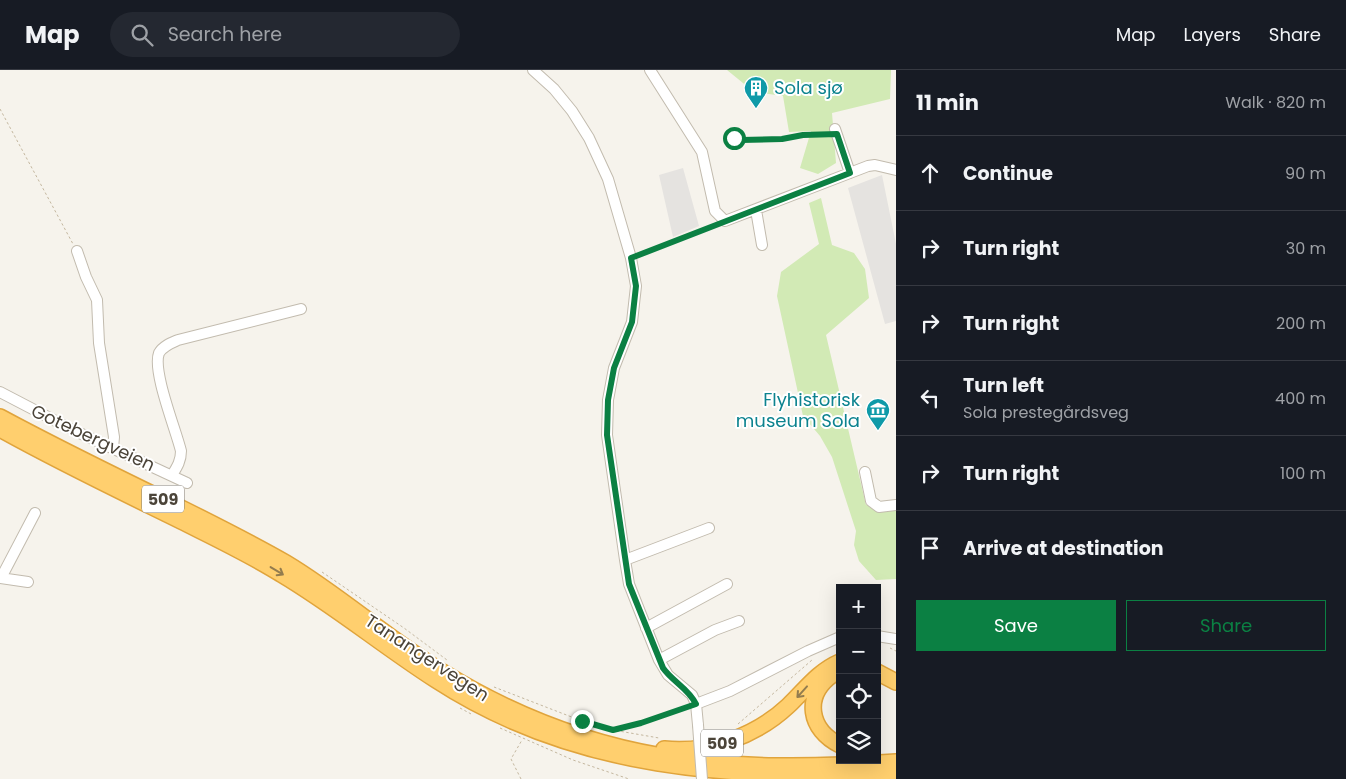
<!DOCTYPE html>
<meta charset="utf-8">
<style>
body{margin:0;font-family:Poppins,sans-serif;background:#242831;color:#f1f3f6}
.controls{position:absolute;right:15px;bottom:15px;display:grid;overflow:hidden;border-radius:0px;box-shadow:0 5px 20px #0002}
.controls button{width:45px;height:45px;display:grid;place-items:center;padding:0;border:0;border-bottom:1px solid #363941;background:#171b24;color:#f1f3f6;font:25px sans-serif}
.stop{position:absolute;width:15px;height:15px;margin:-11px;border:4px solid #0b8043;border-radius:50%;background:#fff}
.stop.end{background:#0b8043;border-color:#fff;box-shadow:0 1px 5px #0008}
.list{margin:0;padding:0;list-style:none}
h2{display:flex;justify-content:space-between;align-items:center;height:65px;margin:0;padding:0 20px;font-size:21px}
h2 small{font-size:16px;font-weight:400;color:#9ea1a6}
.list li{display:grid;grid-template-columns:32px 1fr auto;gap:15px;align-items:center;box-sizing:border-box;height:75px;padding:0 20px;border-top:1px solid #363941}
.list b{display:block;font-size:19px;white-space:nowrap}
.list p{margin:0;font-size:16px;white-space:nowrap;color:#9ea1a6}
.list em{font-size:16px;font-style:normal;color:#9ea1a6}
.actions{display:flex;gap:10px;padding:15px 20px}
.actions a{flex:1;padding:11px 0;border:1px solid #0b8043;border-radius:0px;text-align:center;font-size:18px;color:#0b8043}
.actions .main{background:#0b8043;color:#fff}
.icon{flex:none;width:28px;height:28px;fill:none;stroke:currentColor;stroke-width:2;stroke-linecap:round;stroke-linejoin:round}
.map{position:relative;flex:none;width:896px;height:709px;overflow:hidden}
header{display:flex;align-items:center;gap:30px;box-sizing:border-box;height:70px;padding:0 25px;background:#171b24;border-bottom:1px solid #363941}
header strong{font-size:24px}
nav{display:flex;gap:28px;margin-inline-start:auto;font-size:18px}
.search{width:350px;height:45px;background:#242831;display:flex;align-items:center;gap:12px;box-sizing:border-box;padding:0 18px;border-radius:28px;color:#9ea1a6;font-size:19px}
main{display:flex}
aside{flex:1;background:#171b24}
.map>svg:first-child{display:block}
.green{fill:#d2eab5}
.parking{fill:#e5e3e0}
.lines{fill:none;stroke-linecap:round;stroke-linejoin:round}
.minor-casing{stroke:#c2bbae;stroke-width:12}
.highway-casing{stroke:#e0a43c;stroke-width:18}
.path{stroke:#c4b79f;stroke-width:1;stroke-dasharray:2.5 2.5;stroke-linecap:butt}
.minor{stroke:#fff;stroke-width:10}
.highway{stroke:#ffcf6e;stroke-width:15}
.minor-bridge-casing{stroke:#c2bbae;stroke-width:12;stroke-linecap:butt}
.minor-bridge{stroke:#fff;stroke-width:10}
.oneway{stroke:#937c4e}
.route{stroke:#0b8043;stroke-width:6}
.labels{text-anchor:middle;stroke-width:4;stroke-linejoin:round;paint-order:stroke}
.shield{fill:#fff;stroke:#817c74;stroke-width:1}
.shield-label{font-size:16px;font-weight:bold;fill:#4b4439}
.culture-label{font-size:18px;fill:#0d838f;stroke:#fff;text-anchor:start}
.street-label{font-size:18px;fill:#4b4439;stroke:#fff}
</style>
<header>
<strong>Map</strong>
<div class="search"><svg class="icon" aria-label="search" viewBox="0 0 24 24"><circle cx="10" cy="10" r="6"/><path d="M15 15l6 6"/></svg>Search here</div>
<nav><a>Map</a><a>Layers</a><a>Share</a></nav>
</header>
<main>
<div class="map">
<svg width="896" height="709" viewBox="0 0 896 709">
<rect width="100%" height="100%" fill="#f6f3ec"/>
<path class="green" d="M727,0H891L890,29L832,43L836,93L818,104L800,98L811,61L789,62L783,26L754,22Z
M821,128L832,175L854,183L865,199L869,228L826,265L866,435L896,438V509L876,510L859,491L854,475L856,461L832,387L820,366L803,346L777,226L781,202L819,174L809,133Z"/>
<path class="parking" d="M683,98L699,156L673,167L659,105Z
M882,105L896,174V251L885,254L848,118Z"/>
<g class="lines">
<g class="minor-casing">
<path id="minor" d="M533,0L554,19L572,41L589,68L608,109L631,188L636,216L632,252L614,298L608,330L607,365L625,490L629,514L659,590L668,605L692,625L696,634L698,655
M650,0L702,82L715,141L725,151L868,96L875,95L896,100
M835,59L850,103
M756,140L762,175
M77,181L86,207L97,230L99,273L114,367L113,378
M0,322L71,359L187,413
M865,402L871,431L879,437L896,435
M172,405C177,397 181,391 181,381C176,360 152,301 159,283C163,276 171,273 178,270L301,239
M625,490L709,458
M0,508L28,512
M1,508L35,443
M646,558L727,514
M877,566L896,569
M659,590L715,560L739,551
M696,634L730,621L808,581L840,567"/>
</g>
<g class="highway-casing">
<path id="highway" d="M0,347C61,380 123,410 185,440C219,457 253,474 286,493C341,526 389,570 444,603C593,694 726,704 896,692
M0,359C59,392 120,421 181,451C215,468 249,484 281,504C335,536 383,576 436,610C576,701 733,709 896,703
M877,602L896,612
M832,605C803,626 809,660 840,675
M664,679C707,684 756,666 788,636C805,620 817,602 840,592"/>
</g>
<path class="path" d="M0,39L73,174
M734,68L741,69H782L803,65L828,64
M640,185L715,155
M322,502L404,558L447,590
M890,578L896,581
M494,617L582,651L613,660L659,668
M460,638L473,645
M738,654L812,590
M500,658L573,690L629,709
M614,660L641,653L686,638
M521,709L511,689L522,670"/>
<use href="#minor" class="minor"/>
<use href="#highway" class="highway"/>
<g class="minor-bridge-casing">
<path id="minor-bridge" d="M698,655L702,709"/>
</g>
<use href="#minor-bridge" class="minor-bridge"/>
</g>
<defs><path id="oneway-shaft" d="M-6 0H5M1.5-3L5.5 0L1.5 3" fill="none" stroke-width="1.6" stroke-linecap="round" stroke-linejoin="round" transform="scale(1.25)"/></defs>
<g class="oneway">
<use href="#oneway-shaft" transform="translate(277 501) rotate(31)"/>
<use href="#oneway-shaft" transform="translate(802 622) rotate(132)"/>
</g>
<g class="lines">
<path class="route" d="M582,651L613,660L641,653L696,634C688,618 673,612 663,598L629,514L607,365L608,330L614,298L632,252L636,216L631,188L850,103L837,64L803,65L782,69L741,70L734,68"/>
</g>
<defs>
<g id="building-pin" transform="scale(1.25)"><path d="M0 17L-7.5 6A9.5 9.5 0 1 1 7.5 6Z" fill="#0f9aa8" stroke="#fff"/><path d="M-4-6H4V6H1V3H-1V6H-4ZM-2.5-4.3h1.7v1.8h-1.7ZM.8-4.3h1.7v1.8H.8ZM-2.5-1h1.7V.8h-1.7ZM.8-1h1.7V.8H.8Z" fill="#fff"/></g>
<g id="museum-pin" transform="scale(1.25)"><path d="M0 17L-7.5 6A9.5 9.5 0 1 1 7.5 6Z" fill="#0f9aa8" stroke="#fff"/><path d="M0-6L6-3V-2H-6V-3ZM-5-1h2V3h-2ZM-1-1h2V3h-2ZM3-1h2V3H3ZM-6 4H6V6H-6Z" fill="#fff"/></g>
</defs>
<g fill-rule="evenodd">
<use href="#building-pin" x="756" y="18"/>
<use href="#museum-pin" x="878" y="340"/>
</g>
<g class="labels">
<g class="shield">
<rect x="142" y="415.5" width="42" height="27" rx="4"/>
<rect x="701" y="659.5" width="42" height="27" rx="4"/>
</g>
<g class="shield-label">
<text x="163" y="435">509</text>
<text x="722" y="679">509</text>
</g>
<g class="culture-label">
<text x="774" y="24">Sola sjø</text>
<text x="860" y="336" text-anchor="end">Flyhistorisk<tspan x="860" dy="21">museum Sola</tspan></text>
</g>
<g class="street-label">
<text transform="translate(93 368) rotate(25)" y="6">Gotebergveien</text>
<text transform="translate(427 588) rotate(33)" y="6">Tanangervegen</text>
</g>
</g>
</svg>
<div class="controls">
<button>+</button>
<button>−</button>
<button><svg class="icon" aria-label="locate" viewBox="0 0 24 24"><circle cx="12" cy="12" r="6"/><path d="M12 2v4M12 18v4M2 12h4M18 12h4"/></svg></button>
<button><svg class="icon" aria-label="layers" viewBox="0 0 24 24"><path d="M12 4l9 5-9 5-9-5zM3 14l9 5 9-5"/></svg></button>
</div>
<div class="stop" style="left:734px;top:68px"></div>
<div class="stop end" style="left:582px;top:651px"></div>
</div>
<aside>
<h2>11 min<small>Walk · 820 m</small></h2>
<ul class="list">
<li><svg class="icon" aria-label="ahead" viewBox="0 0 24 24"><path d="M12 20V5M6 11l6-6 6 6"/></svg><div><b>Continue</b></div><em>90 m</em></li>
<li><svg class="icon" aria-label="right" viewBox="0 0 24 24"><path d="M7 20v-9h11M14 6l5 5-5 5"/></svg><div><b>Turn right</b></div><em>30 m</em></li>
<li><svg class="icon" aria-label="right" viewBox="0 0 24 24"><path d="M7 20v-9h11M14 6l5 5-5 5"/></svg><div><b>Turn right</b></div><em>200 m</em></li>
<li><svg class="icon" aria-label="left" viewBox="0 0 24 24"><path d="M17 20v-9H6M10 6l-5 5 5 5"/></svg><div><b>Turn left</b><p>Sola prestegårdsveg</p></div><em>400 m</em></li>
<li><svg class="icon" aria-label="right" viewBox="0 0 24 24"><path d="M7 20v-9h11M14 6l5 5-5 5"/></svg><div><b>Turn right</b></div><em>100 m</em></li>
<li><svg class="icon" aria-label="arrive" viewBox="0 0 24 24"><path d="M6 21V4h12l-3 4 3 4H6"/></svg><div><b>Arrive at destination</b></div></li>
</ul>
<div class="actions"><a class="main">Save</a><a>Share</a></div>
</aside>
</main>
